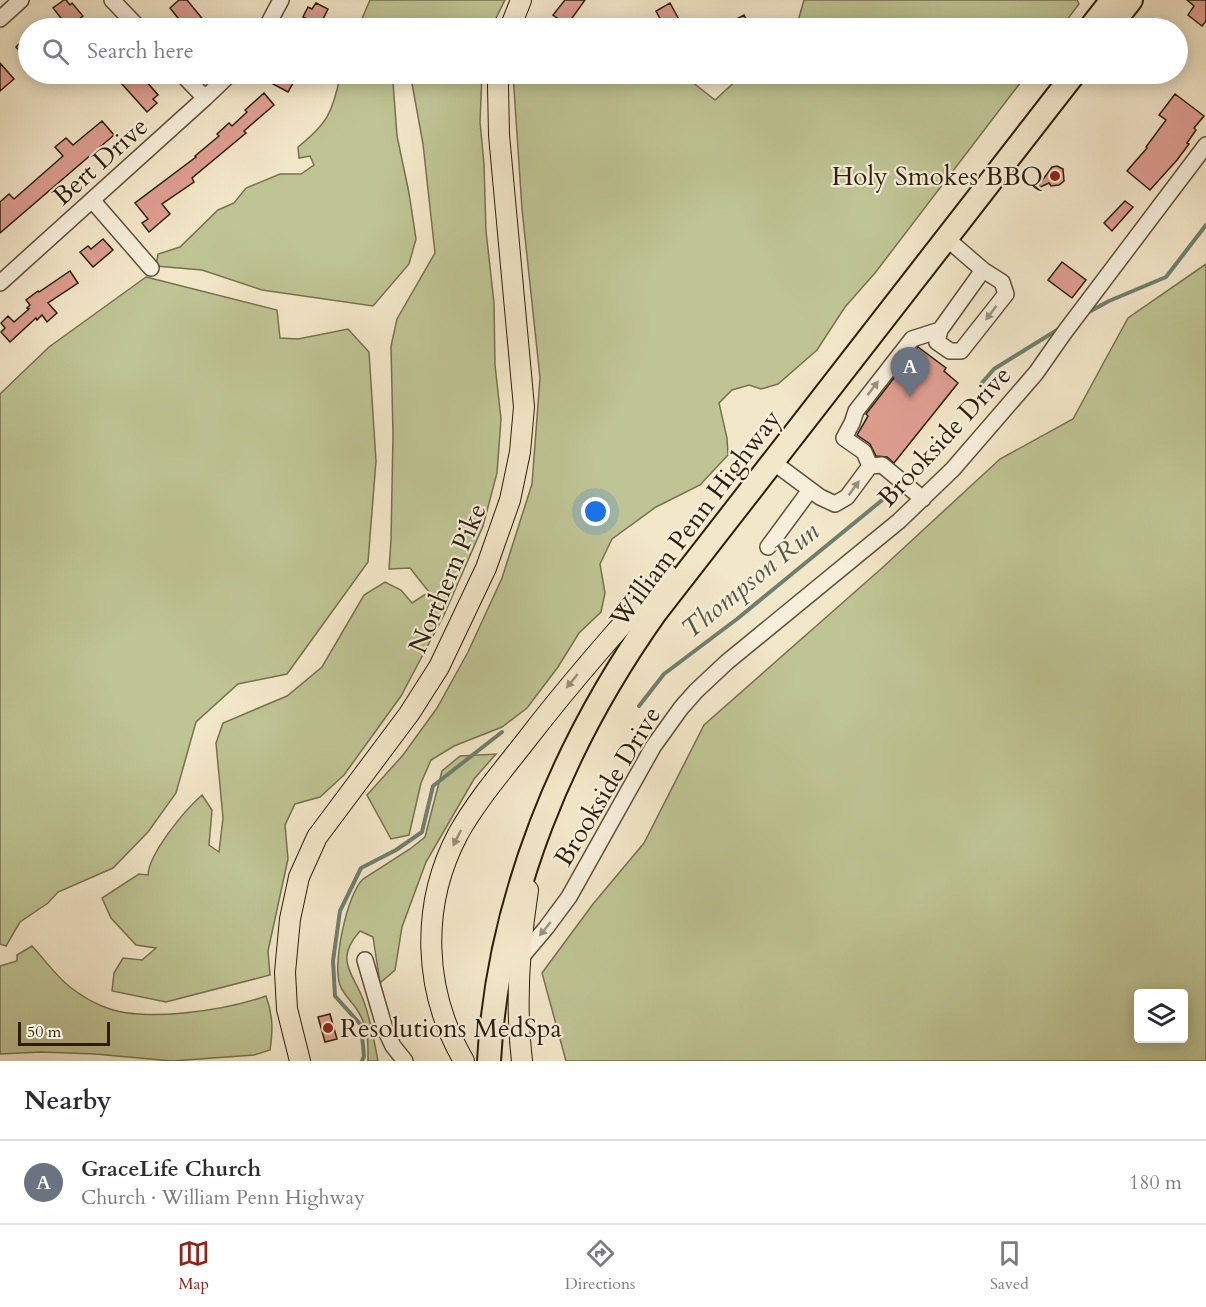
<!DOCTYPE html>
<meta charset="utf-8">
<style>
body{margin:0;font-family:Cardo,serif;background:#f2f2f3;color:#2b2b33}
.controls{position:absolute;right:18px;bottom:18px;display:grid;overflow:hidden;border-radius:6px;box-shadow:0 3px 15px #0003}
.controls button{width:54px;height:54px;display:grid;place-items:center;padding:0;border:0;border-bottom:2px solid #e1e1e2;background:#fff;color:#2b2b33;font:30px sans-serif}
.scale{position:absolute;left:18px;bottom:15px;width:92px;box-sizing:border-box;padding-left:6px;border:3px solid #2c1e09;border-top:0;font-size:16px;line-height:21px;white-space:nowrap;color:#2c1e09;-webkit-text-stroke:4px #f7efdc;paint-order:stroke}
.you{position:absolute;left:596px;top:512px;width:21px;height:21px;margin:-15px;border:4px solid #fff;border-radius:50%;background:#1a73e8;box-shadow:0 0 0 9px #1a73e833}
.badge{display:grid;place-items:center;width:39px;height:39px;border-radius:50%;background:#8f2418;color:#fff;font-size:20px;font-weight:700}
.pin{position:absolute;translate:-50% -50px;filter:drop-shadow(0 2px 3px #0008)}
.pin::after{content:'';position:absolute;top:32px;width:21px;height:18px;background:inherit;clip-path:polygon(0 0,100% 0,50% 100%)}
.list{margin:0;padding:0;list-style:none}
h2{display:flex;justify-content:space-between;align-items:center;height:78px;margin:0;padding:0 24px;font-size:26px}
h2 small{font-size:20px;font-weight:400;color:#7c7c81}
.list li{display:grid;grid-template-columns:39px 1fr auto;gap:18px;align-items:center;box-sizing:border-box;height:84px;padding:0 24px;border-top:2px solid #e1e1e2}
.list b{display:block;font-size:22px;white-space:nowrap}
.list p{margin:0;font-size:20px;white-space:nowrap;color:#7c7c81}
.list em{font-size:20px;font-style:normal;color:#7c7c81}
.icon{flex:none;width:33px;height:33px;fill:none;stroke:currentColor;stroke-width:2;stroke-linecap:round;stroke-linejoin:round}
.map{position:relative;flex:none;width:1206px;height:1061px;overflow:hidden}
.search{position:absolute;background:#fff;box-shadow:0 3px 15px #0003;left:18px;right:18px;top:18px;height:66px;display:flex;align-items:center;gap:15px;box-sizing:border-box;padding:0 21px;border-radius:33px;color:#7c7c81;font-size:22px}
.sheet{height:162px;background:#fff}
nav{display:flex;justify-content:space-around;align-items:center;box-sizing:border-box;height:84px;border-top:2px solid #e1e1e2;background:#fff;font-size:16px;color:#7c7c81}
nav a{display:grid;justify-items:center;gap:3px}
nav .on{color:#8f2418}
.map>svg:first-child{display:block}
.green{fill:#bfc494;stroke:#76714e;stroke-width:1.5;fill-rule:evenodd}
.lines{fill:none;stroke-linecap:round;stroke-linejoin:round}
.stream{stroke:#6f7f6e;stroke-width:4}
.building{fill:#de9e91;stroke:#2c1e09;stroke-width:1.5}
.minor-casing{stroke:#5e5039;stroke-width:18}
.major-casing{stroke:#2c1e09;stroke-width:22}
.highway-casing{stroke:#2c1e09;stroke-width:26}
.minor{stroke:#f7efdc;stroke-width:15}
.major{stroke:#f3e7c9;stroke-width:20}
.highway{stroke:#f3e7c9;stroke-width:22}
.oneway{fill:#9c917d}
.oneway2{fill:#998d73}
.poi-dot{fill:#8f2418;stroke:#f7efdc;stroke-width:2}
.labels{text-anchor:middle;stroke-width:4.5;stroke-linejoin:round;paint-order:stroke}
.street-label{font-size:26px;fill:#2c1e09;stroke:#f7efdc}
.poi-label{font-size:26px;fill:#2c1e09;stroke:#f7efdc;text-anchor:end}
.water-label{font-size:27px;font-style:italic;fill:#535744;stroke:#f7efdc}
</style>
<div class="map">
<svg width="1206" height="1061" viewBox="0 0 1206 1061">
<rect width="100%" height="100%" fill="#f3e7c9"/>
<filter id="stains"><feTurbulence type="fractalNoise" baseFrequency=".00333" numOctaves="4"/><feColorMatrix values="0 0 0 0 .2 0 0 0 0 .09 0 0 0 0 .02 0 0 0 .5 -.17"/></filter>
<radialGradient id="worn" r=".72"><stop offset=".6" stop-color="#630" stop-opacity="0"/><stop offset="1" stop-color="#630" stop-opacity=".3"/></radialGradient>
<path class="green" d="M370,0H505L491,28H358Z
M804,0H1077L1079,4L1061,28H796Z
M341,74H482L480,122L484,164L486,231L494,303L495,365L501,419L497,473L483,526L444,615L401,696L344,775L320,797L295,804L285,825L288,859L268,951L270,975L166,1002L112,991L114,973L123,958L142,960L156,948L136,945L111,918L102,898L139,874L148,875C149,853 185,810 202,795L212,810L209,845L219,852L223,818L216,743L223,723L287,696L322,667L364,595L385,582L401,590L412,603L429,592L410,568L389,569L391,540L393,435L391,346L397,319L435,253L423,144L411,78L393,82L397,136L409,193L416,239L409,264L373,306L262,290L202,270L156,266L158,254L180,247L218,210L234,203L246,188L280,174H301L314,165L310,156L299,158L298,147C330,121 331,113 341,74Z
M513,74H676L687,78L715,100L739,78L750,74H1027L875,273L845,307L817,350L778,384L761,389L749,385L732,390L719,403L727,438L728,455L700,485L656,507L612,539L600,564L605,593L601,612L579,633L558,667L527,708L502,727L454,746L431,760L421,783L409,835L391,839L367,795L403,755L437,708L468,652L502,578L532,484L540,378L522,209Z
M1206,264V1061H566L542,973L593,904L644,843L704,725L882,568L1000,459L1073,419L1128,318ZM1138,994H1184V1038H1138Z
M146,277L277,310L280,338L298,339L348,329L369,352L376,461L368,562L287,674L238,684L196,722L176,793L148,832L113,868L58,892L48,903L20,922L6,946L0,944V394L49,347Z
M496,754L474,779L426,862L402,927L395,970L380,983L373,937L360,931C333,961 354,973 364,1002C371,1021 374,1041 378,1061H368C368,1038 369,1028 356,1008C351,1001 343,994 340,985C332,965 347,894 363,879L410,849L425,837L442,771L460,756Z
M32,946C45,960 56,976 70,987C79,994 92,1002 102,1006C142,1024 226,1010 266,996C273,1015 273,1030 270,1050L254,1055L172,1061L95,1054L41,1052L0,1054V966L17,961V955Z"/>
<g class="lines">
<path class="stream" d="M1087,313L1109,301L1166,277L1206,225
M980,385L994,369L1062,327
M639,706L664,674L737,619L892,492
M362,1061L364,1056L361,1025L335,996L333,961L340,911L361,868L396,850L422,832L433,786L502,732"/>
</g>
<path class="building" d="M64,0H66L70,5L72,3L83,16L68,27L53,8Z
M179,0H187L210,28H186L170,8Z
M565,0H585L567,25L553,15Z
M1187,0H1206V21L1202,26L1188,15L1194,6Z
M316,3L328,9L320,25L303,17L308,7L312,9Z
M670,3L682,25L676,28H665L656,11Z
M744,15L751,28H720Z
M28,35V60L16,47Z
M0,63L14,79L0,91Z
M113,74H140L158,95L153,99L157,103L147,112Z
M279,74H298L288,92L273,84Z
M264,93L274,105L244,131L246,133L192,178L194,182L162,204L170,214L149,232L142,223L148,219L135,203L196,157L195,156L219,136L217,134L229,123L232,126L247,112L245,110Z
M1175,94L1204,116L1194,128L1196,130L1187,143L1189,144L1177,160L1150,190L1127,171L1147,148L1146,147L1166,120L1159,115Z
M102,121L114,135L0,233V202L9,194L14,199L63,156L55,147L66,138L73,145Z
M1057,166L1063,169L1064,181L1059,185L1051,186L1049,183L1036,189L1052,167Z
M1125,201L1133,207L1112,231L1104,223Z
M103,239L113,250L93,267L80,252L88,246L91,249Z
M1062,262L1086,280L1072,298L1048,280Z
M70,271L78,283L48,303L57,313L47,322L42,315L37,320L36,318L10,342L1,332L5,328L1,323L8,316L14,322L29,309L27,308L30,305L26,300L38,291L39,292Z
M918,347L946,368L944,371L958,383L894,463L887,457L876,456L870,444L857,435L868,416L866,414Z
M330,1014L337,1039L325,1042L318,1017Z"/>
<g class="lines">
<g class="minor-casing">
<path id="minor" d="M112,0L139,28
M0,19L21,0
M266,28L281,0
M182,74L205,98
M92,200L151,268
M946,238L983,270L1002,282L1006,294L961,351H950L937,342L940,330L983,270
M0,283L205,98L230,74
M773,462L820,497L835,504L847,497L870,466
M870,466L864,452L844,438L852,423L856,411L912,339L940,330
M870,466L882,465L923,499
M768,547L810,490
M365,960L385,1029L393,1046L405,1061
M519,960L546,928L569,897L653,747L681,708L696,691L727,662L899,521L953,469L1036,373L1064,333L1206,145"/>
</g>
<g class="major-casing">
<path id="major" d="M510,28L521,0
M300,1061L287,1009L285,972L290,919L299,877L317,837L409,714L439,667L486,568L510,500L520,452L524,407L499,135L498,86L499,74
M464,1061C423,991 420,906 458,834C477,800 504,769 528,738C572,681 619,628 667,574
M522,1061C515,1003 519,948 528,890"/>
</g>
<g class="highway-casing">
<path id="highway" d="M1090,28L1112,0
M1109,28L1131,0
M489,1061C498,899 563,743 656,612L1074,74"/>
</g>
<use href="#minor" class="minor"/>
<use href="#major" class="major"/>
<use href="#highway" class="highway"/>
</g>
<defs><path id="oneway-solid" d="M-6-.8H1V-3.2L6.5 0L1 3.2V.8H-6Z" transform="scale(1.5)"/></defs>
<g class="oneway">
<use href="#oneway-solid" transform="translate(991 313) rotate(127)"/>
<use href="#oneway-solid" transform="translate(873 388) rotate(-53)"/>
<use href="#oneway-solid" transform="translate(854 488) rotate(-54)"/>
<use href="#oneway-solid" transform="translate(545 929) rotate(129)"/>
</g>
<g class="oneway2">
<use href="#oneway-solid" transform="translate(572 681) rotate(129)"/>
<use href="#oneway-solid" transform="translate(457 838) rotate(117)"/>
</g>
<g class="poi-dot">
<circle cx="1055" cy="176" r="6"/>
<circle cx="328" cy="1028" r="6"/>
</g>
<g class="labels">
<g class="street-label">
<text transform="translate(100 161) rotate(-42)" y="9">Bert Drive</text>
<text transform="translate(944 436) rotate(-47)" y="9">Brookside Drive</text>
<text transform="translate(695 518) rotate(-53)" y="9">William Penn Highway</text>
<text transform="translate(447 578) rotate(-67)" y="9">Northern Pike</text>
<text transform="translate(607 786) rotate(-59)" y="9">Brookside Drive</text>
</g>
<g class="poi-label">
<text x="1043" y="185">Holy Smokes BBQ</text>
<text x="340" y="1037" text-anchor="start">Resolutions MedSpa</text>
</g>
<g class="water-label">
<text transform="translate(750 580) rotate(-39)" y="9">Thompson Run</text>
</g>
</g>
<rect width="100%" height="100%" filter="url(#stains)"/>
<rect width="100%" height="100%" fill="url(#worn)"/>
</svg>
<div class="controls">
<button><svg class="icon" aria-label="layers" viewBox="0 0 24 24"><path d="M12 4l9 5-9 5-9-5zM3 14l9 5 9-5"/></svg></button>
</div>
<div class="scale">50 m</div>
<div class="you"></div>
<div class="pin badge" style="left:910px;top:397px;background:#6b7280">A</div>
<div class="search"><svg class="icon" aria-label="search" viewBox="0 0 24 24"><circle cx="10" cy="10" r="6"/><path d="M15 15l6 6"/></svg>Search here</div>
</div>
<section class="sheet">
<h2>Nearby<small></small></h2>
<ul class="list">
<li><span class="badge" style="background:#6b7280">A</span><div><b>GraceLife Church</b><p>Church · William Penn Highway</p></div><em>180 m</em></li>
</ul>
</section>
<nav>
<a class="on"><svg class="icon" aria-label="map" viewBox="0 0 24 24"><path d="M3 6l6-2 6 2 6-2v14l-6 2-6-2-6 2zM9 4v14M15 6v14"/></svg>Map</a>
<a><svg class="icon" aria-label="directions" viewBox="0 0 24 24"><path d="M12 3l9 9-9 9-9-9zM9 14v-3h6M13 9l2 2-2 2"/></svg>Directions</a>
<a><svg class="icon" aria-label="saved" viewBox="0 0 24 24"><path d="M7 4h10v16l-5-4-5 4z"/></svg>Saved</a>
</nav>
